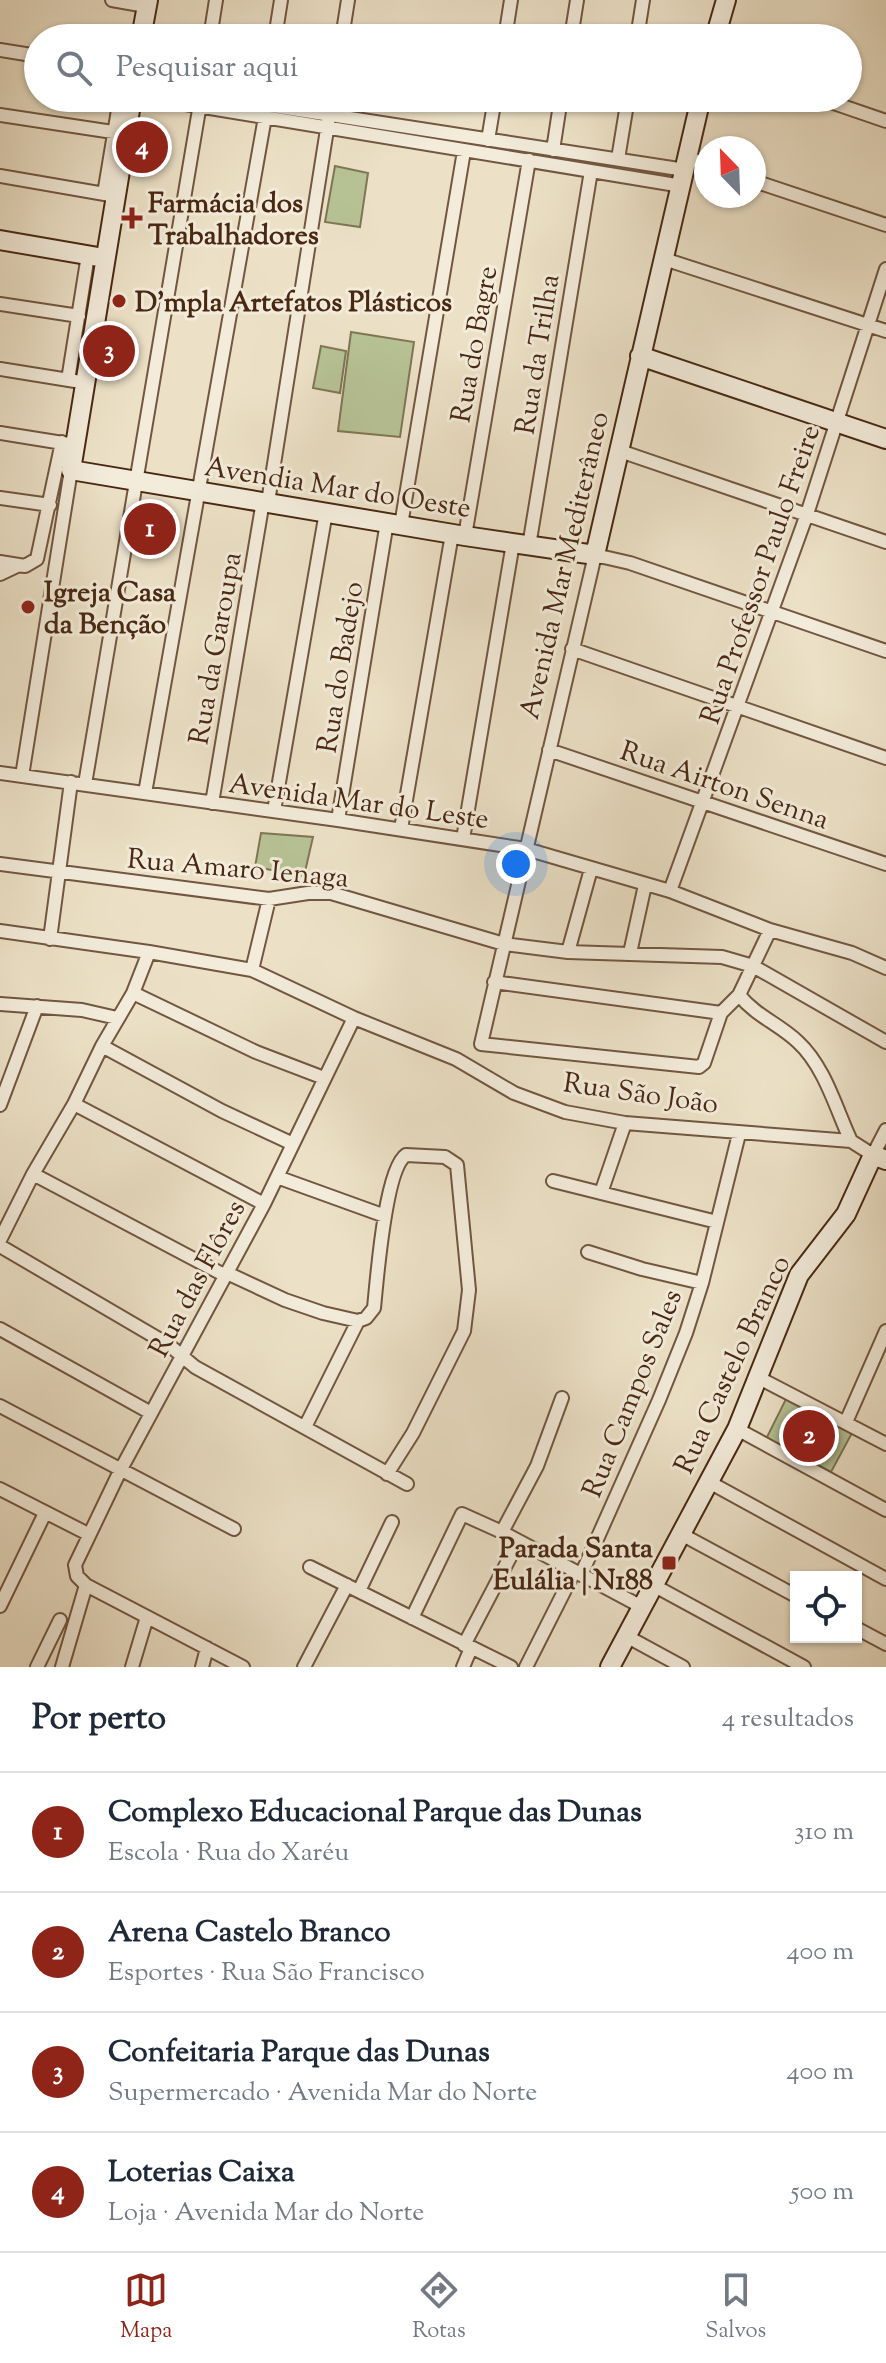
<!DOCTYPE html>
<html lang="pt">
<meta charset="utf-8">
<style>
body{margin:0;font-family:"Sorts Mill Goudy",serif;background:#f6f6f7;color:#1f2937}
.controls{position:absolute;right:24px;bottom:24px;display:grid;overflow:hidden;border-radius:0px;box-shadow:0 2px 6px #0004}
.controls button{width:72px;height:72px;display:grid;place-items:center;padding:0;border:0;border-bottom:2px solid #e0e1e3;background:#fff;color:#1f2937;font:40px sans-serif}
.compass{position:absolute;left:694px;top:136px;width:72px;height:72px;border-radius:50%;background:#fff;box-shadow:0 2px 6px #0004;rotate:337deg}
.you{position:absolute;left:516px;top:864px;width:28px;height:28px;margin:-20px;border:6px solid #fff;border-radius:50%;background:#1a73e8;box-shadow:0 0 0 12px #1a73e833}
.badge{display:grid;place-items:center;width:52px;height:52px;border-radius:50%;background:#8f2418;color:#fff;font-size:26px;font-weight:700}
.pin{position:absolute;translate:-50% -50%;border:4px solid #fff;box-shadow:0 2px 8px #0006}
.list{margin:0;padding:0;list-style:none}
h2{display:flex;justify-content:space-between;align-items:center;height:104px;margin:0;padding:0 32px;font-size:34px}
h2 small{font-size:26px;font-weight:400;color:#747a83}
.list li{display:grid;grid-template-columns:52px 1fr auto;gap:24px;align-items:center;box-sizing:border-box;height:120px;padding:0 32px;border-top:2px solid #e0e1e3}
.list b{display:block;font-size:30px;white-space:nowrap}
.list p{margin:0;font-size:26px;white-space:nowrap;color:#747a83}
.list em{font-size:26px;font-style:normal;color:#747a83}
.icon{flex:none;width:44px;height:44px;fill:none;stroke:currentColor;stroke-width:2;stroke-linecap:round;stroke-linejoin:round}
.map{position:relative;flex:none;width:886px;height:1667px;overflow:hidden}
.search{position:absolute;background:#fff;box-shadow:0 2px 6px #0004;left:24px;right:24px;top:24px;height:88px;display:flex;align-items:center;gap:20px;box-sizing:border-box;padding:0 28px;border-radius:44px;color:#747a83;font-size:30px}
.sheet{height:584px;background:#fff}
nav{display:flex;justify-content:space-around;align-items:center;box-sizing:border-box;height:112px;border-top:2px solid #e0e1e3;background:#fff;font-size:22px;color:#747a83}
nav a{display:grid;justify-items:center;gap:4px}
nav .on{color:#8f2418}
.map>svg:first-child{display:block}
.park{fill:#b7c396;stroke:#807654;stroke-width:2}
.lines{fill:none;stroke-linecap:round;stroke-linejoin:round}
.street-casing{stroke:#725640;stroke-width:16}
.secondary-casing{stroke:#492813;stroke-width:22}
.street{stroke:#f3ecdb;stroke-width:12}
.secondary{stroke:#f3ecdb;stroke-width:18}
.poi-dot{fill:#8f2418;stroke:#f3ecdb;stroke-width:3}
.labels{text-anchor:middle;stroke-width:6;stroke-linejoin:round;paint-order:stroke}
.poi-label{font-size:28px;font-weight:bold;fill:#492813;stroke:#f3ecdb;text-anchor:start}
.street-label{font-size:28px;fill:#492813;stroke:#f3ecdb}
</style>
<div class="map">
<svg width="886" height="1667" viewBox="0 0 886 1667">
<rect width="100%" height="100%" fill="#ece1c7"/>
<filter id="stains"><feTurbulence type="fractalNoise" baseFrequency=".0025" numOctaves="4"/><feColorMatrix values="0 0 0 0 .2 0 0 0 0 .09 0 0 0 0 .02 0 0 0 .5 -.17"/></filter>
<radialGradient id="worn" r=".72"><stop offset=".6" stop-color="#630" stop-opacity="0"/><stop offset="1" stop-color="#630" stop-opacity=".3"/></radialGradient>
<path class="park" d="M335,166L368,173L360,227L325,222Z
M351,332L414,342L400,437L338,431Z
M321,346L346,351L340,393L313,388Z
M261,833L313,837L304,876L255,867Z
M786,1399L852,1433L831,1472L766,1439Z"/>
<g class="lines">
<g class="street-casing">
<path id="street" d="M112,0L146,6
M210,38L216,0
M275,38L281,0
M342,38L348,0
M505,38L511,0
M571,38L577,0
M637,38L643,0
M0,50L38,56
M149,98L682,186
M221,98L685,170
M819,98L886,121
M0,115L126,134
M488,140L495,98
M553,150L561,98
M688,158L706,164
M618,159L628,98
M0,176L116,196
M754,181L886,225
M104,194L120,98
M664,259L886,331
M0,304L79,316
M0,369L75,381
M68,380L88,255
M0,433L69,444
M620,451L886,542
M0,498L50,505
M268,502L332,98
M401,525L464,151
M465,536L529,160
M529,546L591,171
M0,562L25,566L37,559L62,442
M0,574L19,565
M572,649L886,758
M549,750L886,864
M0,773L338,820L526,849L670,891L770,930L852,953L886,968
M22,776L71,470
M85,784L201,98
M145,793L265,117
M212,803L263,501
M274,811L326,512
M338,820L387,522
M401,829L452,534
M463,839L513,543
M0,864L269,899L308,893H331L504,944L568,952L722,957L753,966L886,1042
M670,891L807,514L886,269
M770,930L739,995L721,1013L704,1063L699,1067L481,1044L595,555L630,563L886,651
M0,931L149,952L252,970L354,1018L456,1059L514,1093L565,1112L625,1123L851,1141L873,1155L886,1130
M50,939L71,782
M568,952L591,869
M630,953L645,885
M252,970L269,899
M494,982L721,1013
M133,993L256,1052L324,1078
M739,995C756,1016 779,1024 798,1042C825,1067 836,1109 851,1141
M0,1004L82,1010L117,1018
M102,1046L222,1111L293,1144
M74,1104L264,1204
M0,1105L37,1006
M33,1174L226,1276
M277,1177L385,1216
M553,1181L717,1222
M601,1193L625,1123
M0,1240L33,1174L74,1104L102,1046L133,993L149,952
M0,1246L169,1345L195,1367L407,1484
M588,1252L642,1269L702,1283
M227,1273L285,1300L323,1313L358,1321L366,1318L374,1308C377,1279 385,1169 406,1155L445,1157L457,1165L469,1290L464,1331L413,1433L387,1474
M0,1329L151,1413
M759,1378L886,1444
M0,1406L234,1529
M846,1422L886,1331
M305,1427L358,1321
M737,1429L886,1510
M709,1482L886,1579
M0,1489L88,1534
M502,1532L537,1466L562,1398
M681,1534L796,1596
M310,1567L511,1667
M581,1575L659,1400L686,1333L702,1283L739,1134
M653,1585L804,1667
M359,1591L392,1522
M0,1606L45,1513
M412,1618L462,1514L502,1532L642,1607
M856,1628L886,1644
M626,1636L683,1667
M464,1645L518,1542
M37,1667L60,1620
M62,1667L86,1585
M132,1667L147,1617
M202,1667L207,1648
M243,1667L86,1585L77,1576L75,1565L120,1471L264,1204L354,1018
M304,1667L347,1585
M463,1667L471,1648
M526,1667L574,1572"/>
</g>
<g class="secondary-casing">
<path id="secondary" d="M141,38L148,0
M715,38L726,0
M132,98L71,470L465,536L595,555L701,98
M0,240L104,258
M640,356L886,439
M610,1667L737,1429L799,1275L846,1214L873,1155L886,1160"/>
</g>
<use href="#street" class="street"/>
<use href="#secondary" class="secondary"/>
</g>
<g class="poi-dot">
<path d="M128 206h8v8h8v8h-8v8h-8v-8h-8v-8h8z"/>
<circle cx="119" cy="301" r="8"/>
<circle cx="28" cy="607" r="8"/>
<rect x="661" y="1555" width="16" height="16" rx="4"/>
</g>
<g class="labels">
<g class="poi-label">
<text x="148" y="212">Farmácia dos<tspan x="148" dy="32">Trabalhadores</tspan></text>
<text x="135" y="311">D'mpla Artefatos Plásticos</text>
<text x="44" y="601">Igreja Casa<tspan x="44" dy="32">da Benção</tspan></text>
<text x="653" y="1557" text-anchor="end">Parada Santa<tspan x="653" dy="32">Eulália | N188</tspan></text>
</g>
<g class="street-label">
<text transform="translate(473 344) rotate(-80)" y="10">Rua do Bagre</text>
<text transform="translate(536 354) rotate(-81)" y="10">Rua da Trilha</text>
<text transform="translate(338 486) rotate(9)" y="10">Avendia Mar do Oeste</text>
<text transform="translate(563 565) rotate(-77)" y="10">Avenida Mar Mediterâneo</text>
<text transform="translate(759 574) rotate(-71)" y="10">Rua Professor Paulo Freire</text>
<text transform="translate(214 648) rotate(-80)" y="10">Rua da Garoupa</text>
<text transform="translate(339 667) rotate(-81)" y="10">Rua do Badejo</text>
<text transform="translate(725 784) rotate(19)" y="10">Rua Airton Senna</text>
<text transform="translate(359 800) rotate(8)" y="10">Avenida Mar do Leste</text>
<text transform="translate(238 867) rotate(5)" y="10">Rua Amaro Ienaga</text>
<text transform="translate(641 1092) rotate(8)" y="10">Rua São João</text>
<text transform="translate(196 1278) rotate(-62)" y="10">Rua das Flôres</text>
<text transform="translate(731 1364) rotate(-65)" y="10">Rua Castelo Branco</text>
<text transform="translate(631 1393) rotate(-68)" y="10">Rua Campos Sales</text>
</g>
</g>
<rect width="100%" height="100%" filter="url(#stains)"/>
<rect width="100%" height="100%" fill="url(#worn)"/>
</svg>
<div class="controls">
<button><svg class="icon" aria-label="locate" viewBox="0 0 24 24"><circle cx="12" cy="12" r="6"/><path d="M12 2v4M12 18v4M2 12h4M18 12h4"/></svg></button>
</div>
<svg class="compass" viewBox="-18 -18 36 36"><path d="M0-13l5 13h-10z" fill="#e53935"/><path d="M0 13l5-13h-10z" fill="#747a83"/></svg>
<div class="you"></div>
<div class="pin badge" style="left:150px;top:529px">1</div>
<div class="pin badge" style="left:809px;top:1436px">2</div>
<div class="pin badge" style="left:109px;top:351px">3</div>
<div class="pin badge" style="left:142px;top:147px">4</div>
<div class="search"><svg class="icon" aria-label="search" viewBox="0 0 24 24"><circle cx="10" cy="10" r="6"/><path d="M15 15l6 6"/></svg>Pesquisar aqui</div>
</div>
<section class="sheet">
<h2>Por perto<small>4 resultados</small></h2>
<ul class="list">
<li><span class="badge">1</span><div><b>Complexo Educacional Parque das Dunas</b><p>Escola · Rua do Xaréu</p></div><em>310 m</em></li>
<li><span class="badge">2</span><div><b>Arena Castelo Branco</b><p>Esportes · Rua São Francisco</p></div><em>400 m</em></li>
<li><span class="badge">3</span><div><b>Confeitaria Parque das Dunas</b><p>Supermercado · Avenida Mar do Norte</p></div><em>400 m</em></li>
<li><span class="badge">4</span><div><b>Loterias Caixa</b><p>Loja · Avenida Mar do Norte</p></div><em>500 m</em></li>
</ul>
</section>
<nav>
<a class="on"><svg class="icon" aria-label="map" viewBox="0 0 24 24"><path d="M3 6l6-2 6 2 6-2v14l-6 2-6-2-6 2zM9 4v14M15 6v14"/></svg>Mapa</a>
<a><svg class="icon" aria-label="directions" viewBox="0 0 24 24"><path d="M12 3l9 9-9 9-9-9zM9 14v-3h6M13 9l2 2-2 2"/></svg>Rotas</a>
<a><svg class="icon" aria-label="saved" viewBox="0 0 24 24"><path d="M7 4h10v16l-5-4-5 4z"/></svg>Salvos</a>
</nav>
